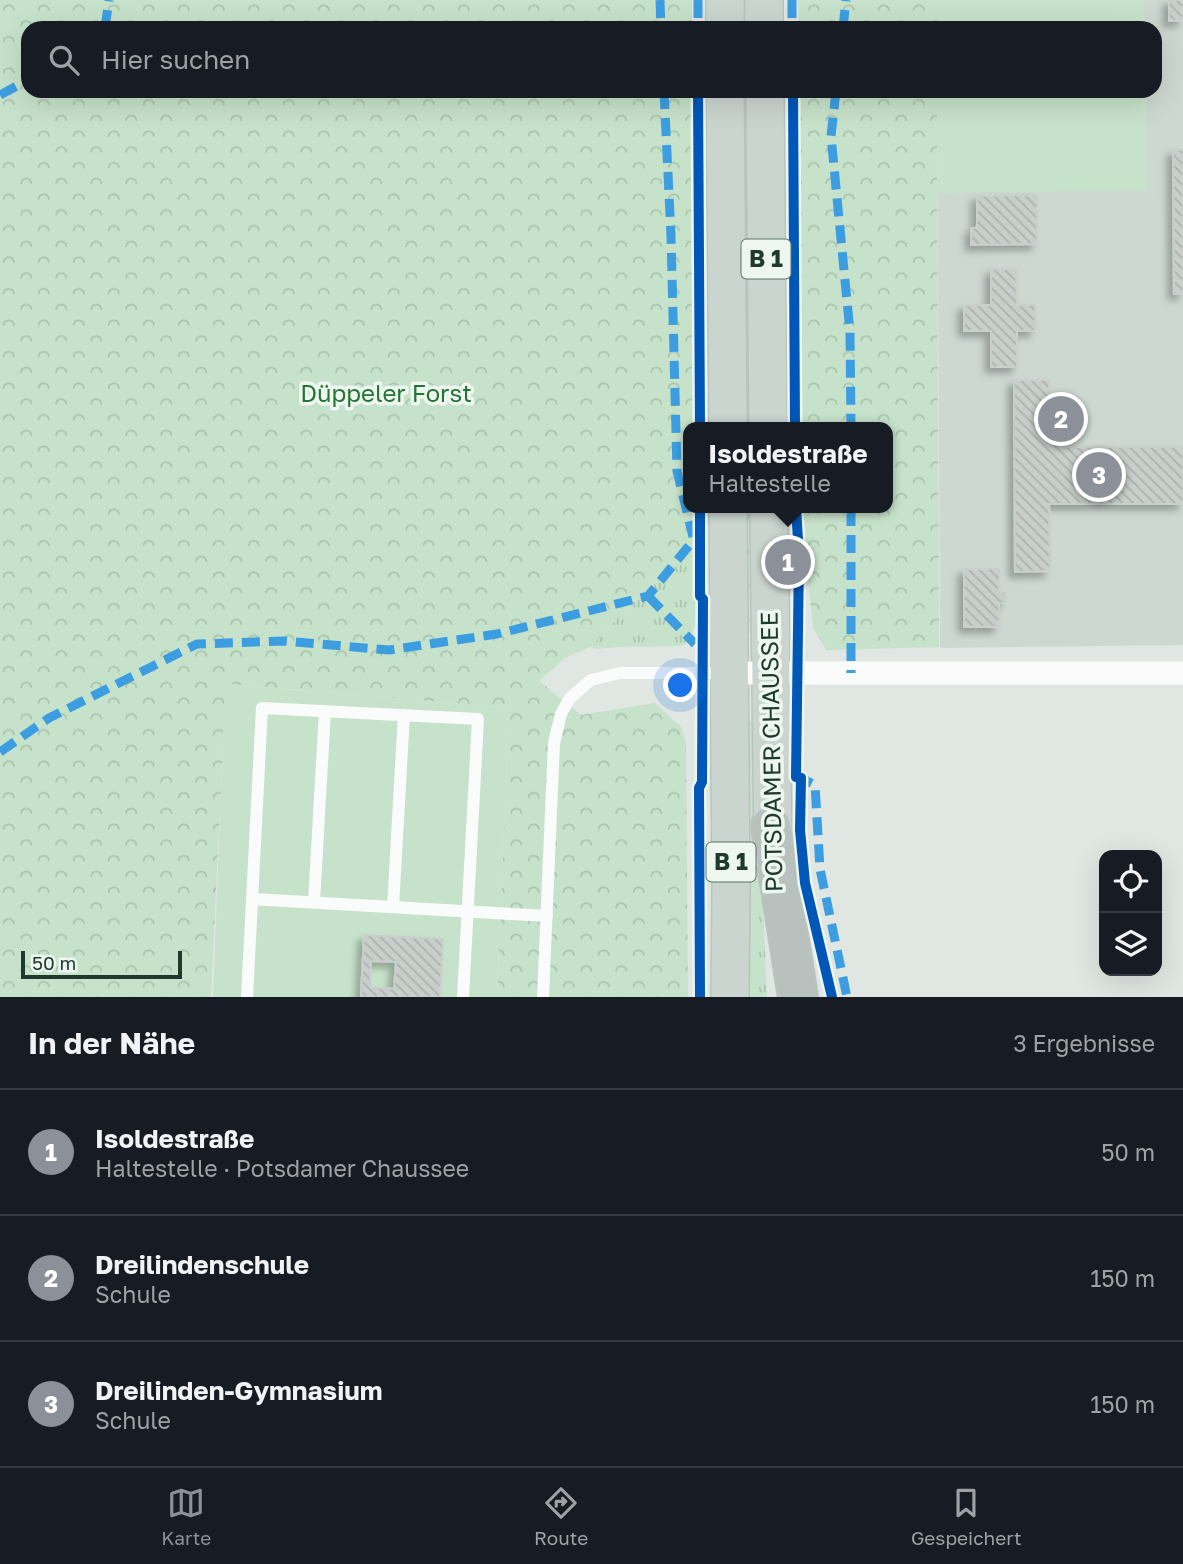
<!DOCTYPE html>
<html lang="de">
<meta charset="utf-8">
<style>
body{margin:0;font-family:"Golos Text",sans-serif;background:#20242c;color:#f1f3f6}
.controls{position:absolute;right:21px;bottom:21px;display:grid;overflow:hidden;border-radius:14px;box-shadow:0 7px 28px #0002}
.controls button{width:63px;height:63px;display:grid;place-items:center;padding:0;border:0;border-bottom:2px solid #363941;background:#171b24;color:#f1f3f6;font:35px sans-serif}
.scale{position:absolute;left:21px;bottom:18px;width:161px;box-sizing:border-box;padding-left:7px;border:4px solid #1d3a2d;border-top:0;font-size:19px;line-height:24px;white-space:nowrap;color:#1d3a2d;-webkit-text-stroke:5px #edf7f0;paint-order:stroke}
.you{position:absolute;left:681px;top:686px;width:24px;height:24px;margin:-18px;border:5px solid #fff;border-radius:50%;background:#1a73e8;box-shadow:0 0 0 10px #1a73e833}
.badge{display:grid;place-items:center;width:46px;height:46px;border-radius:50%;background:#8c9099;color:#fff;font-size:23px;font-weight:700}
.pin{position:absolute;translate:-50% -50%;border:4px solid #fff;box-shadow:0 2px 7px #0006}
.popup{position:absolute;left:683px;top:422px;width:210px;height:91px;box-sizing:border-box;display:grid;place-content:center;border-radius:14px;background:#171b24;filter:drop-shadow(0 2px 5px #0005);font-size:23px;white-space:nowrap;color:#9ea1a6}
.popup b{font-size:26px;color:#f1f3f6}
.popup::after{content:'';position:absolute;left:50%;top:100%;margin-left:-14px;border:14px solid transparent;border-top-color:#171b24}
.list{margin:0;padding:0;list-style:none}
h2{display:flex;justify-content:space-between;align-items:center;height:91px;margin:0;padding:0 28px;font-size:30px}
h2 small{font-size:23px;font-weight:400;color:#9ea1a6}
.list li{display:grid;grid-template-columns:46px 1fr auto;gap:21px;align-items:center;box-sizing:border-box;height:126px;padding:0 28px;border-top:2px solid #363941}
.list b{display:block;font-size:26px;white-space:nowrap}
.list p{margin:0;font-size:23px;white-space:nowrap;color:#9ea1a6}
.list em{font-size:23px;font-style:normal;color:#9ea1a6}
.icon{flex:none;width:38px;height:38px;fill:none;stroke:currentColor;stroke-width:2;stroke-linecap:round;stroke-linejoin:round}
.map{position:relative;flex:none;width:1183px;height:997px;overflow:hidden}
.search{position:absolute;background:#171b24;box-shadow:0 7px 28px #0002;left:21px;right:21px;top:21px;height:77px;display:flex;align-items:center;gap:18px;box-sizing:border-box;padding:0 24px;border-radius:21px;color:#9ea1a6;font-size:26px}
.sheet{height:469px;background:#171b24}
nav{display:flex;justify-content:space-around;align-items:center;box-sizing:border-box;height:98px;border-top:2px solid #363941;background:#171b24;font-size:19px;color:#9ea1a6}
nav a{display:grid;justify-items:center;gap:4px}
nav .on{color:#8c9099}
.map>svg:first-child{display:block}
.built{fill:#cdd8d1}
.grass{fill:url(#grass-tufts)}
.forest{fill:url(#forest-crowns)}
.green{fill:#c7e2ca}
.building{fill:url(#building-back-hatch);stroke:#c9cfcb;stroke-width:2;fill-rule:evenodd;filter:url(#shadow)}
.lines{fill:none;stroke-linecap:round;stroke-linejoin:round}
.primary-casing{stroke:#bac4bf;stroke-width:40}
.motorway-casing{stroke:#bac4bf;stroke-width:42}
.service{stroke:#fafbfb;stroke-width:12}
.minor{stroke:#fafbfb;stroke-width:23}
.primary{stroke:#cbd5d0;stroke-width:37}
.motorway{stroke:#b8c1bd;stroke-width:38}
.quiet{stroke:#3c9ee1;stroke-width:9;stroke-dasharray:18 9;stroke-linecap:butt}
.cycleway-casing{stroke:#edf7f0;stroke-width:15}
.cycleway{stroke:#0057b8;stroke-width:10}
.labels{text-anchor:middle;stroke-width:7;stroke-linejoin:round;paint-order:stroke}
.shield{fill:#edf7f0;stroke:#5b7368;stroke-width:2}
.shield-label{font-size:23px;font-weight:bold;fill:#1d3a2d}
.park-label{font-size:24px;fill:#257433;stroke:#edf7f0}
.street-label{font-size:24px;fill:#1d3a2d;stroke:#edf7f0}
</style>
<div class="map">
<svg width="1183" height="997" viewBox="0 0 1183 997">
<defs>
<pattern id="grass-tufts" width="24" height="20" patternUnits="userSpaceOnUse" patternTransform="scale(1.75)"><rect width="24" height="20" fill="#c7e2ca"/><path d="M3 7l-1-3M5 7V3M7 7l1-3M15 17l-1-3M17 17v-4M19 17l1-3" fill="none" stroke="#aac3ae"/></pattern>
<pattern id="forest-crowns" width="20" height="18" patternUnits="userSpaceOnUse" patternTransform="scale(1.75)"><rect width="20" height="18" fill="#c7e2ca"/><path d="M2 6a3 3 0 1 1 6 0M12 15a3 3 0 1 1 6 0" fill="none" stroke="#aac3ae"/></pattern>
<pattern id="building-back-hatch" width="6" height="6" patternUnits="userSpaceOnUse" patternTransform="scale(1.75)"><rect width="6" height="6" fill="#c8cfcb"/><path d="M-1 5l2 2M0 0l6 6M5-1l2 2" fill="none" stroke="#abb2af"/></pattern>
<filter id="shadow"><feDropShadow dx="-5.5" dy="5.5" stdDeviation="3.5" flood-color="#0004"/></filter>
</defs>
<rect width="100%" height="100%" fill="#e0e6e2"/>
<path class="built" d="M936,0H1183V645L940,648L937,91H1155V28H937Z"/>
<path class="grass" d="M736,91H755L757,427H738Z
M739,508H758L759,633H740Z
M696,521V624L686,644L677,646L619,647L598,649L590,647L679,554Z
M740,721H759L762,882L767,997H743Z"/>
<path class="forest" d="M0,0H692V28H28V91H693L696,427H688V508H696V521L679,554L590,647L565,658L539,681L581,715L655,703L681,727L686,743L688,997H497L509,708L226,684L211,997H0Z
M798,0H937V28H799Z
M799,91H937L939,647L826,650L813,628L803,527L802,508H888V427H802Z"/>
<path class="green" d="M936,0H1144L1145,28H937Z
M937,91H1146L1147,190L938,193Z
M225,684L509,708L497,997H213Z"/>
<path class="building" d="M1169,0H1183V20L1169,21Z
M1173,150H1183V294H1174Z
M1037,195V244L971,245V228H976L977,225V196Z
M991,269H1016L1017,305H1035V331H1017V367H991V331H964V305H991Z
M1014,380H1049V443H1065V447H1183V504H1049L1050,571L1015,572Z
M964,569H999V593H1005V603H999V627H964Z
M364,935L443,939L440,997H361ZM371,961L396,962L394,989L370,987Z"/>
<g class="lines">
<g class="primary-casing">
<path id="primary" d="M725,0V28
M764,0V28
M725,91L728,427
M765,91L768,427
M728,508L731,888L730,997
M769,508L773,857"/>
</g>
<g class="motorway-casing">
<path id="motorway" d="M771,826L798,997"/>
</g>
<path class="service" d="M252,899L547,916
M314,902L325,711
M393,907L404,715
M247,997L262,708L478,719L463,997
M543,997L554,743L561,714L570,698L591,680L620,673H725"/>
<path class="minor" d="M729,673H1183"/>
<use href="#primary" class="primary"/>
<use href="#motorway" class="motorway"/>
<path class="quiet" d="M660,0L661,28
M698,0V28
M792,0V28
M105,28L109,0
M843,28L846,0
M664,91L671,236L677,471L693,537
M836,91L831,136L850,332L851,427
M0,95L28,80
M851,508V673
M648,596L695,644
M0,752L49,718L197,644L284,641L389,650L497,634L648,596L701,531
M801,784V778L815,785L820,869L847,997"/>
<g class="cycleway-casing">
<path id="cycleway" d="M698,91L700,427
M793,91L795,427
M796,508L799,555L796,777L801,778L800,830L805,883L832,997
M700,997L699,788L702,782L703,599L700,596V508"/>
</g>
<use href="#cycleway" class="cycleway"/>
</g>
<g class="labels">
<g class="shield">
<rect x="741.5" y="239.5" width="49" height="39" rx="5"/>
<rect x="706.5" y="842.5" width="49" height="39" rx="5"/>
</g>
<g class="shield-label">
<text x="766" y="267">B 1</text>
<text x="731" y="870">B 1</text>
</g>
<g class="park-label">
<text x="386" y="402">Düppeler Forst</text>
</g>
<g class="street-label">
<text transform="translate(772 752) rotate(-91)" y="8">POTSDAMER CHAUSSEE</text>
</g>
</g>
</svg>
<div class="controls">
<button><svg class="icon" aria-label="locate" viewBox="0 0 24 24"><circle cx="12" cy="12" r="6"/><path d="M12 2v4M12 18v4M2 12h4M18 12h4"/></svg></button>
<button><svg class="icon" aria-label="layers" viewBox="0 0 24 24"><path d="M12 4l9 5-9 5-9-5zM3 14l9 5 9-5"/></svg></button>
</div>
<div class="scale">50 m</div>
<div class="you"></div>
<div class="pin badge" style="left:788px;top:562px">1</div>
<div class="popup"><b>Isoldestraße</b>Haltestelle</div>
<div class="pin badge" style="left:1061px;top:419px">2</div>
<div class="pin badge" style="left:1099px;top:475px">3</div>
<div class="search"><svg class="icon" aria-label="search" viewBox="0 0 24 24"><circle cx="10" cy="10" r="6"/><path d="M15 15l6 6"/></svg>Hier suchen</div>
</div>
<section class="sheet">
<h2>In der Nähe<small>3 Ergebnisse</small></h2>
<ul class="list">
<li><span class="badge">1</span><div><b>Isoldestraße</b><p>Haltestelle · Potsdamer Chaussee</p></div><em>50 m</em></li>
<li><span class="badge">2</span><div><b>Dreilindenschule</b><p>Schule</p></div><em>150 m</em></li>
<li><span class="badge">3</span><div><b>Dreilinden-Gymnasium</b><p>Schule</p></div><em>150 m</em></li>
</ul>
</section>
<nav>
<a class="on"><svg class="icon" aria-label="map" viewBox="0 0 24 24"><path d="M3 6l6-2 6 2 6-2v14l-6 2-6-2-6 2zM9 4v14M15 6v14"/></svg>Karte</a>
<a><svg class="icon" aria-label="directions" viewBox="0 0 24 24"><path d="M12 3l9 9-9 9-9-9zM9 14v-3h6M13 9l2 2-2 2"/></svg>Route</a>
<a><svg class="icon" aria-label="saved" viewBox="0 0 24 24"><path d="M7 4h10v16l-5-4-5 4z"/></svg>Gespeichert</a>
</nav>
